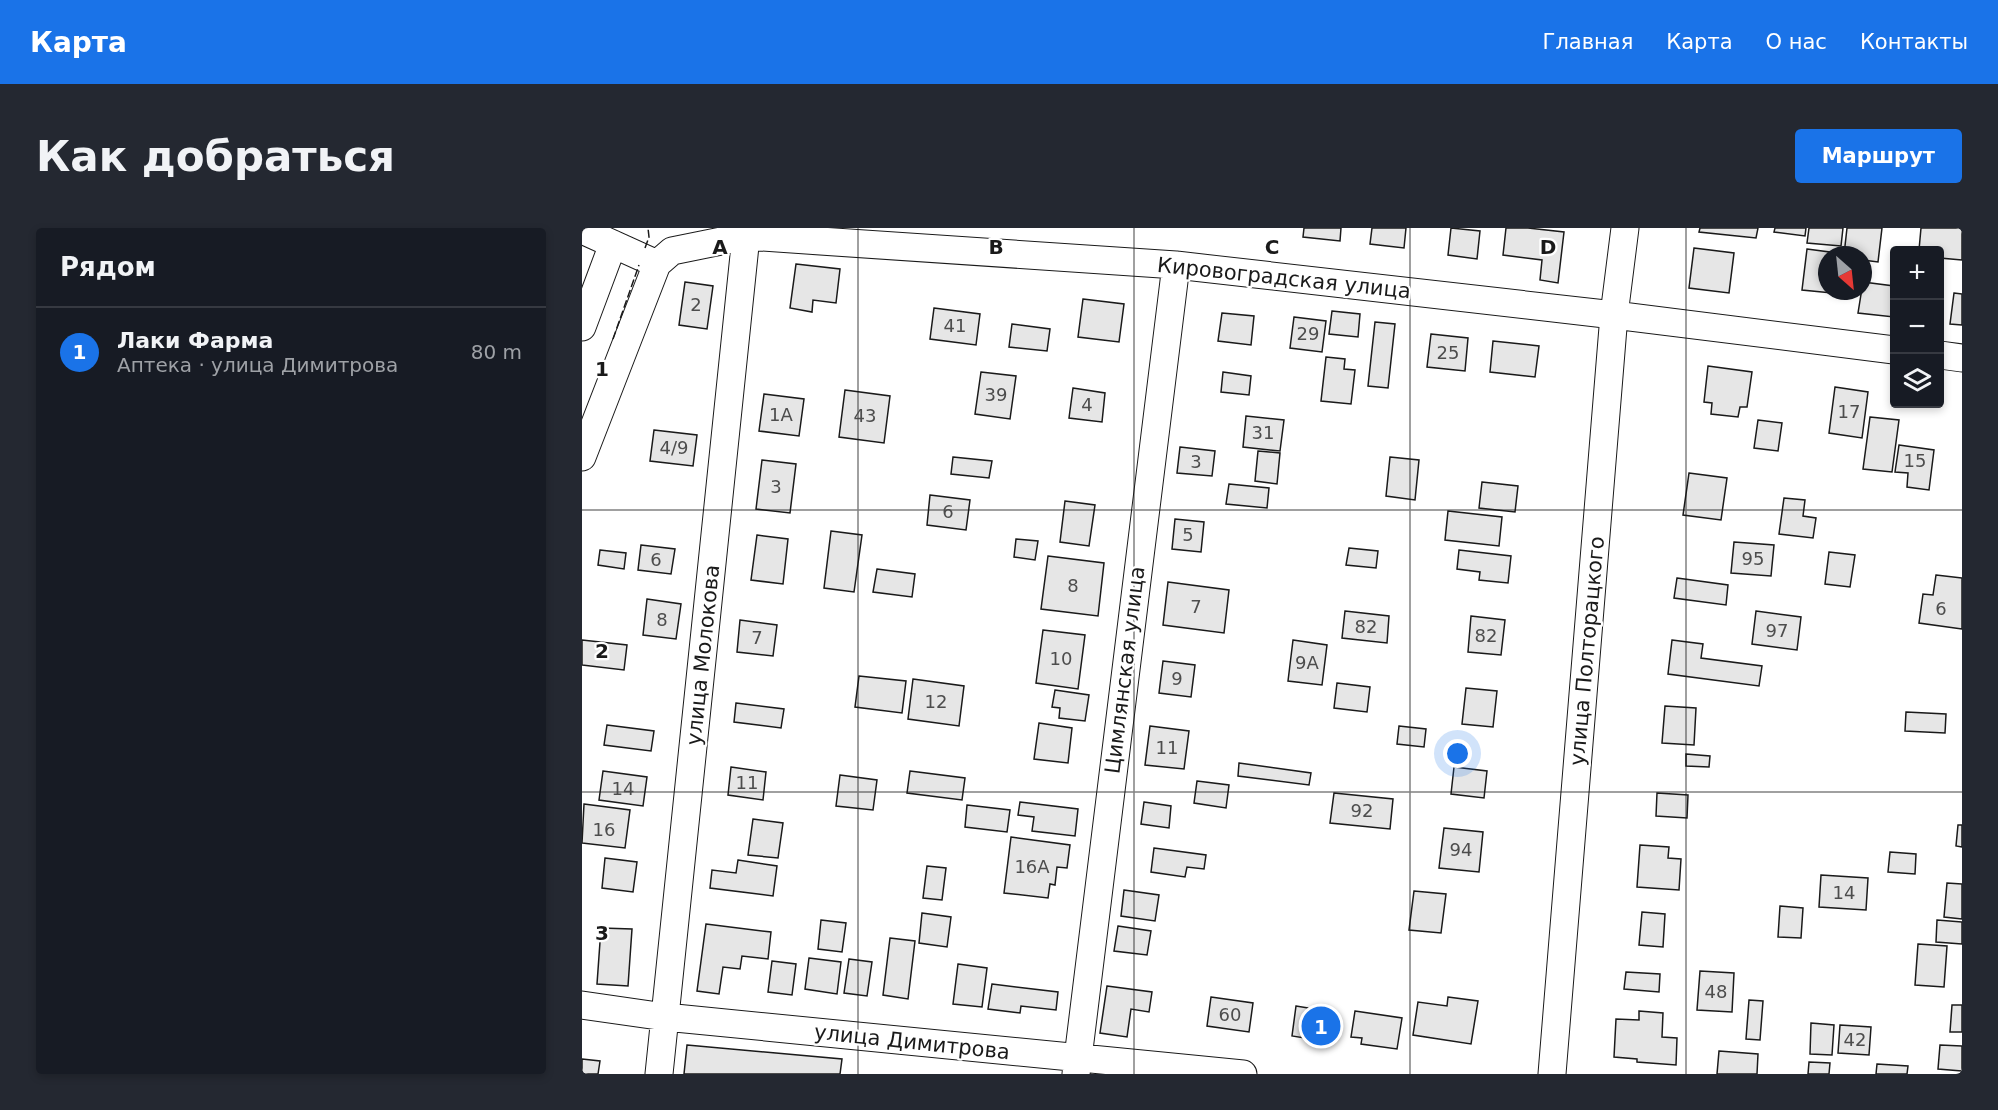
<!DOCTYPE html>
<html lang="ru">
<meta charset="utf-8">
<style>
body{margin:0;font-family:"DejaVu Sans",sans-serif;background:#242831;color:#f1f3f6}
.controls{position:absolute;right:18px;top:18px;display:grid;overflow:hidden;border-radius:6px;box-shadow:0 3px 9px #0003}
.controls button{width:54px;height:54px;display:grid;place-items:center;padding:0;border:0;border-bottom:2px solid #363941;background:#171b24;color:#f1f3f6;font:30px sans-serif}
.compass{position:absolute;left:1236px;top:18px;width:54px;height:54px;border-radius:50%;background:#171b24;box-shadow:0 3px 9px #0003;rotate:153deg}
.you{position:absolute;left:876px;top:526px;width:21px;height:21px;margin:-15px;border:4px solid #fff;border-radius:50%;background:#1a73e8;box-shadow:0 0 0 9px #1a73e833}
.badge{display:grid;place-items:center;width:39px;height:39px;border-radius:50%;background:#1a73e8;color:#fff;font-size:20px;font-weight:700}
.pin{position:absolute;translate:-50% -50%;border:3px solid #fff;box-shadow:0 2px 6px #0006}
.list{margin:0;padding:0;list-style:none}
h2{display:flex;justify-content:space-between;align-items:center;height:78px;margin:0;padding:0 24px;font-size:26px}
h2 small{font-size:20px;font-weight:400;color:#9ea1a6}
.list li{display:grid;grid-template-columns:39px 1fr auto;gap:18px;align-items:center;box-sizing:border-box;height:90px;padding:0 24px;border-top:2px solid #363941}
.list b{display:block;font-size:22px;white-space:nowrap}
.list p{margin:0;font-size:20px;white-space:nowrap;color:#9ea1a6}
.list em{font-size:20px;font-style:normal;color:#9ea1a6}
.icon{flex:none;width:33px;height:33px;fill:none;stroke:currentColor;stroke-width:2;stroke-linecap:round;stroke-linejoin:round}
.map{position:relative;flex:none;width:1380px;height:846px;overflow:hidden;border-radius:6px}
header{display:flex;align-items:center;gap:36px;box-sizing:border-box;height:84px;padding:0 30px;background:#1a73e8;color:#fff}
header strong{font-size:28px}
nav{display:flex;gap:33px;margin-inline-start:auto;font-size:21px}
.intro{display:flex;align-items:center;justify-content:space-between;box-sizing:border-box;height:144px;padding:0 36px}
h1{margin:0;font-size:42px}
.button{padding:15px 27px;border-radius:6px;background:#1a73e8;color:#fff;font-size:21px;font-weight:700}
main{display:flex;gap:36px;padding:0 36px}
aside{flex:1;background:#171b24;border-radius:6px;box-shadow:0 3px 9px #0003}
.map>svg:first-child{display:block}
.building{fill:#e6e6e6;stroke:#1a1a1a;stroke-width:1.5}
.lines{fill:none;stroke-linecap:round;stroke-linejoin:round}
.minor-casing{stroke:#1a1a1a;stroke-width:29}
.minor{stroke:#fff;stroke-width:27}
.fence{stroke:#1a1a1a;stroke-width:1.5;stroke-dasharray:8 3;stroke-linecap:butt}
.grid{fill:none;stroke:#1a1a1a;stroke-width:1.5;stroke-opacity:0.55}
.labels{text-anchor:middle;stroke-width:4.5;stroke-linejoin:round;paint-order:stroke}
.number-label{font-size:18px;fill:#4d4d4d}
.street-label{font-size:21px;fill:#1a1a1a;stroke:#fff}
.grid-label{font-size:20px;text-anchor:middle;font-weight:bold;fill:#1a1a1a;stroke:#fff;stroke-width:4.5;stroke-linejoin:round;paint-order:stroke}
</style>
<header>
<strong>Карта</strong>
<nav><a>Главная</a><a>Карта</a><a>О нас</a><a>Контакты</a></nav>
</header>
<div class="intro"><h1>Как добраться</h1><a class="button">Маршрут</a></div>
<main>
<aside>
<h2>Рядом<small></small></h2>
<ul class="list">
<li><span class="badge">1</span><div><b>Лаки Фарма</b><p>Аптека · улица Димитрова</p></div><em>80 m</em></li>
</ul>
</aside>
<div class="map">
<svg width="1380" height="846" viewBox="0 0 1380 846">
<rect width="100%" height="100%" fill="#fff"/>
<path class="building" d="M722,0H759L758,13L721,9Z
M790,0H824L822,20L788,16Z
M869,0L898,3L895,31L866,27Z
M924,0H946L982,4L976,55L958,52L960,32L921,27Z
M1118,0H1176L1174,10L1117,4Z
M1193,0H1224L1223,8L1192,4Z
M1227,0H1261L1259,18L1225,15Z
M1265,0H1300L1296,34L1281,32V27H1262Z
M1339,0H1380V32L1358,30V22H1337Z
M1112,20L1152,25L1147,65L1107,60Z
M1225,21L1255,25V27H1245V63H1251L1250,65L1220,62Z
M214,36L258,41L254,75L231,72L230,84L208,80Z
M103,54L131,58L125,101L97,97Z
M1281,54L1312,58V89L1276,85Z
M1372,65L1380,66V97L1368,96Z
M501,71L542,76L537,114L496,109Z
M352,80L398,86L394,117L348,111Z
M750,83L778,86L776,109L747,106Z
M640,85L672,88L669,117L636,113Z
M712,89L744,93L740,124L708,120Z
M793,94L813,96L806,160L786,158Z
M430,96L468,101L465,123L427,119Z
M849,106L886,110L883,143L845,139Z
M911,113L957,118L953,149L908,144Z
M744,129L763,131L762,141L773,142L769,176L739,173Z
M1126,138L1170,144L1165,179H1158L1156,189L1129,186L1130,175L1122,174Z
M399,144L434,148L428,191L393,186Z
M641,144L669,148L667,167L639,164Z
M1253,159L1286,164L1280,210L1247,205Z
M491,160L523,165L520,194L487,190Z
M263,162L308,168L302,215L257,209Z
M182,166L222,171L217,208L177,203Z
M664,188L702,192L698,223L661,219Z
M1288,189L1317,192L1310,244L1281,241Z
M1176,192L1200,195L1196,223L1172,220Z
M72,202L115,207L111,238L68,233Z
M1317,217L1352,222L1347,262L1325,259L1326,245L1313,244Z
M598,219L633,223L630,248L595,245Z
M676,223L698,225L695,256L673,253Z
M371,229L410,233L407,250L369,246Z
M808,229L837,232L833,272L804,268Z
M180,232L214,236L208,285L174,281Z
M1107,245L1145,250L1139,292L1101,287Z
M900,254L936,258L933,284L897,280Z
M647,256L687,260L685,280L644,276Z
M348,267L388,272L384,302L345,297Z
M1202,270L1223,272L1221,288L1234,290L1231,310L1197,306Z
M483,273L513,277L507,318L478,314Z
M866,283L920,289L917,318L863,312Z
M593,291L622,294L619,324L590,321Z
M249,303L280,307L272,364L242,360Z
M175,307L206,311L201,356L169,352Z
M434,311L456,313L453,332L432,329Z
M1152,314L1192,317L1189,348L1149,345Z
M59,317L93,321L89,346L56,342Z
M767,320L796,323L794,340L764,337Z
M18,322L44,325L42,341L16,337Z
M877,322L929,328L926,355L897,352L898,344L875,341Z
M1247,324L1273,327L1268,359L1243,356Z
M466,328L522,335L516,388L459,381Z
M295,341L333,346L330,369L291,364Z
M1354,347L1380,350V401L1337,395L1341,366L1351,367Z
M1095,350L1146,357L1144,377L1092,370Z
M586,354L647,362L642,405L581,397Z
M65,371L99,376L94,411L61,407Z
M763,383L807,388L805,415L760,410Z
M1174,383L1219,389L1215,422L1170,416Z
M889,388L923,392L919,427L886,424Z
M158,392L195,397L191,428L155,424Z
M461,402L503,407L496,461L454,455Z
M0,412L45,417L42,442L0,437Z
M711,412L745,417L740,457L706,453Z
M1090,412L1121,416L1119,430L1180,438L1177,458L1086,446Z
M581,433L613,437L609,469L577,465Z
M277,448L324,453L320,485L273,479Z
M331,451L382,458L377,498L326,491Z
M755,455L788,459L785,484L752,480Z
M884,460L915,463L911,499L880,496Z
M473,462L507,467L503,493L477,490L478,480L470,479Z
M154,475L202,481L199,500L152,494Z
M1083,478L1114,480L1112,517L1080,515Z
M1324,484L1364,486L1363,505L1323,503Z
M457,495L490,500L486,535L452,531Z
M25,497L72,503L69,523L22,517Z
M568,498L607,503L602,541L563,537Z
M817,498L844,501L842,519L815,516Z
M1104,526L1128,528L1127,539L1104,538Z
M657,535L729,545L727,557L656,548Z
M149,539L184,544L181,572L146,567Z
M872,539L905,543L902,570L869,566Z
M21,543L65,549L61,578L17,572Z
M328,543L383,550L380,572L325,565Z
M258,547L295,552L291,582L254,578Z
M615,553L647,557L644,580L612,575Z
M752,565L811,571L808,601L748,595Z
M1075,565L1106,567L1105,590L1074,588Z
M438,574L496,581L493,608L450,603L452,589L436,587Z
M562,574L589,578L587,600L559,596Z
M2,576L48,582L43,620L0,615Z
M385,577L428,582L425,604L383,599Z
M171,591L201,595L196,630L166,627Z
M1376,597H1380V619L1374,618Z
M862,600L901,604L897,644L857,640Z
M429,609L488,617L485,640L475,639L473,657L468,656L466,670L422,665Z
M1058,617L1087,619L1086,630L1099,631L1097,662L1055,659Z
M572,620L624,627L622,641L605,639L603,649L569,644Z
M1308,624L1334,626L1333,646L1306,644Z
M23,630L55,634L51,664L20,660Z
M156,632L195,638L191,668L128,660L130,642L154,645Z
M345,638L364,640L360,672L341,670Z
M1239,647L1286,650L1284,682L1237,679Z
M1365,655L1380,656V691L1362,689Z
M542,662L577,667L573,693L539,688Z
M832,663L864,666L859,705L827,702Z
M1198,678L1221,680L1219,710L1196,709Z
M1060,684L1083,686L1081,719L1057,717Z
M340,685L369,689L365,719L337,715Z
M239,692L264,695L260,724L236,721Z
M1355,692L1380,694V716L1354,714Z
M124,696L189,704L186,731L160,728L158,741L141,739L137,766L115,763Z
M536,698L569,703L565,727L532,723Z
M19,700L50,701L46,758L15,756Z
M308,710L333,713L326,771L301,767Z
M1336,716L1365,718L1362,759L1333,757Z
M227,730L259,734L255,766L223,761Z
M267,731L290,734L285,768L262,765Z
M190,733L214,736L210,767L186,764Z
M376,736L405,740L400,779L371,776Z
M1118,743L1152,745L1150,784L1115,782Z
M1044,744L1078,746L1077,764L1042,761Z
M410,756L476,764L474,782L439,778L438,785L406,781Z
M525,758L570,764L567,784L549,781L545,809L518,805Z
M629,769L671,775L667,804L625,798Z
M866,769L896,773L889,816L831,807L836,774L865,778Z
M1167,772L1181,773L1178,812L1164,811Z
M1370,777H1380V804H1368Z
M714,778L745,783L741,813L710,808Z
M773,783L820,790L815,821L779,816L780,810L769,809Z
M1057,783L1081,785L1080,809L1095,810L1094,837L1055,834V831L1032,829L1034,791L1057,792Z
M1229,795L1252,797L1250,827L1228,826Z
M1258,797L1289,799L1287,827L1256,825Z
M105,817L260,831L258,846H102Z
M1358,817L1380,818V843L1356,841Z
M1137,823L1176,826L1175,846H1135Z
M0,831L18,833L16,846H0Z
M1227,834L1248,835L1247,846H1226Z
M1295,836L1326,838L1325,846H1294Z"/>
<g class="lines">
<g class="minor-casing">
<path id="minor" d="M0,2L75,36
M0,99L31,16
M1358,127L1380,130
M0,229L75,36L90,23L164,8L594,37L1032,87L1312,122
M0,777L83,789L661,846
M77,846L164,8
M494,846L594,37
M970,846L1032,87L1043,0"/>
</g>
<use href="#minor" class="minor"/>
<path class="fence" d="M63,20L67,9L66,0
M31,111L57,37"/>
</g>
<path class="grid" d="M276,0V846M552,0V846M828,0V846M1104,0V846M0,282H1380M0,564H1380"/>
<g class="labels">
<g class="number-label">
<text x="114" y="83">2</text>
<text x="373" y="104">41</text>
<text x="726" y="112">29</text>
<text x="866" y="131">25</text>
<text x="414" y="173">39</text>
<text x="505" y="183">4</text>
<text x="1267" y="190">17</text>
<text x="199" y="193">1А</text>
<text x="283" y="194">43</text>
<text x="681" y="211">31</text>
<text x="92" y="226">4/9</text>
<text x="1333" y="239">15</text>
<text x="614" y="240">3</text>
<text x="194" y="265">3</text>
<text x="366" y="290">6</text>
<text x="606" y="313">5</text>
<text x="1171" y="337">95</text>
<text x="74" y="338">6</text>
<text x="491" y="364">8</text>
<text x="614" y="385">7</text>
<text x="1359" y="387">6</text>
<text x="80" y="398">8</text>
<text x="784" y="405">82</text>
<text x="1195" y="409">97</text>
<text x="904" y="414">82</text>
<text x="175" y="416">7</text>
<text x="479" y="437">10</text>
<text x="725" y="441">9А</text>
<text x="595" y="457">9</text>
<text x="354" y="480">12</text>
<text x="585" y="526">11</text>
<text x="165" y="561">11</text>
<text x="41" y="567">14</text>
<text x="780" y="589">92</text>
<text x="22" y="608">16</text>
<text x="879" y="628">94</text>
<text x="450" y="645">16А</text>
<text x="1262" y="671">14</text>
<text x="1134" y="770">48</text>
<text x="648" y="793">60</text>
<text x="1273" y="818">42</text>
</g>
<g class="street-label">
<text transform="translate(702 50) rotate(6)" y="7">Кировоградская улица</text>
<text transform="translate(1005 423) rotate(-85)" y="7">улица Полторацкого</text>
<text transform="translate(121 427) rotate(-84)" y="7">улица Молокова</text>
<text transform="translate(543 442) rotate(-83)" y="7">Цимлянская улица</text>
<text transform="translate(330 814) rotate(6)" y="7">улица Димитрова</text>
</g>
</g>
<g class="grid-label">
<text x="138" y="26">A</text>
<text x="414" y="26">B</text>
<text x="690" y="26">C</text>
<text x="966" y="26">D</text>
<text x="20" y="148">1</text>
<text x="20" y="430">2</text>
<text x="20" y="712">3</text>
</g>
</svg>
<div class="controls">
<button>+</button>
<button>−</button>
<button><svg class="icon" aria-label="layers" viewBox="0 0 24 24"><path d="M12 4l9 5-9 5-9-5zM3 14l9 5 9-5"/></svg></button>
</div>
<svg class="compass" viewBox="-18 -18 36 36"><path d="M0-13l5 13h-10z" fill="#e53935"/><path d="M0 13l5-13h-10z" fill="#9ea1a6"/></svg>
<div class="you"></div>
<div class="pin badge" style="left:739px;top:798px">1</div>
</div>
</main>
